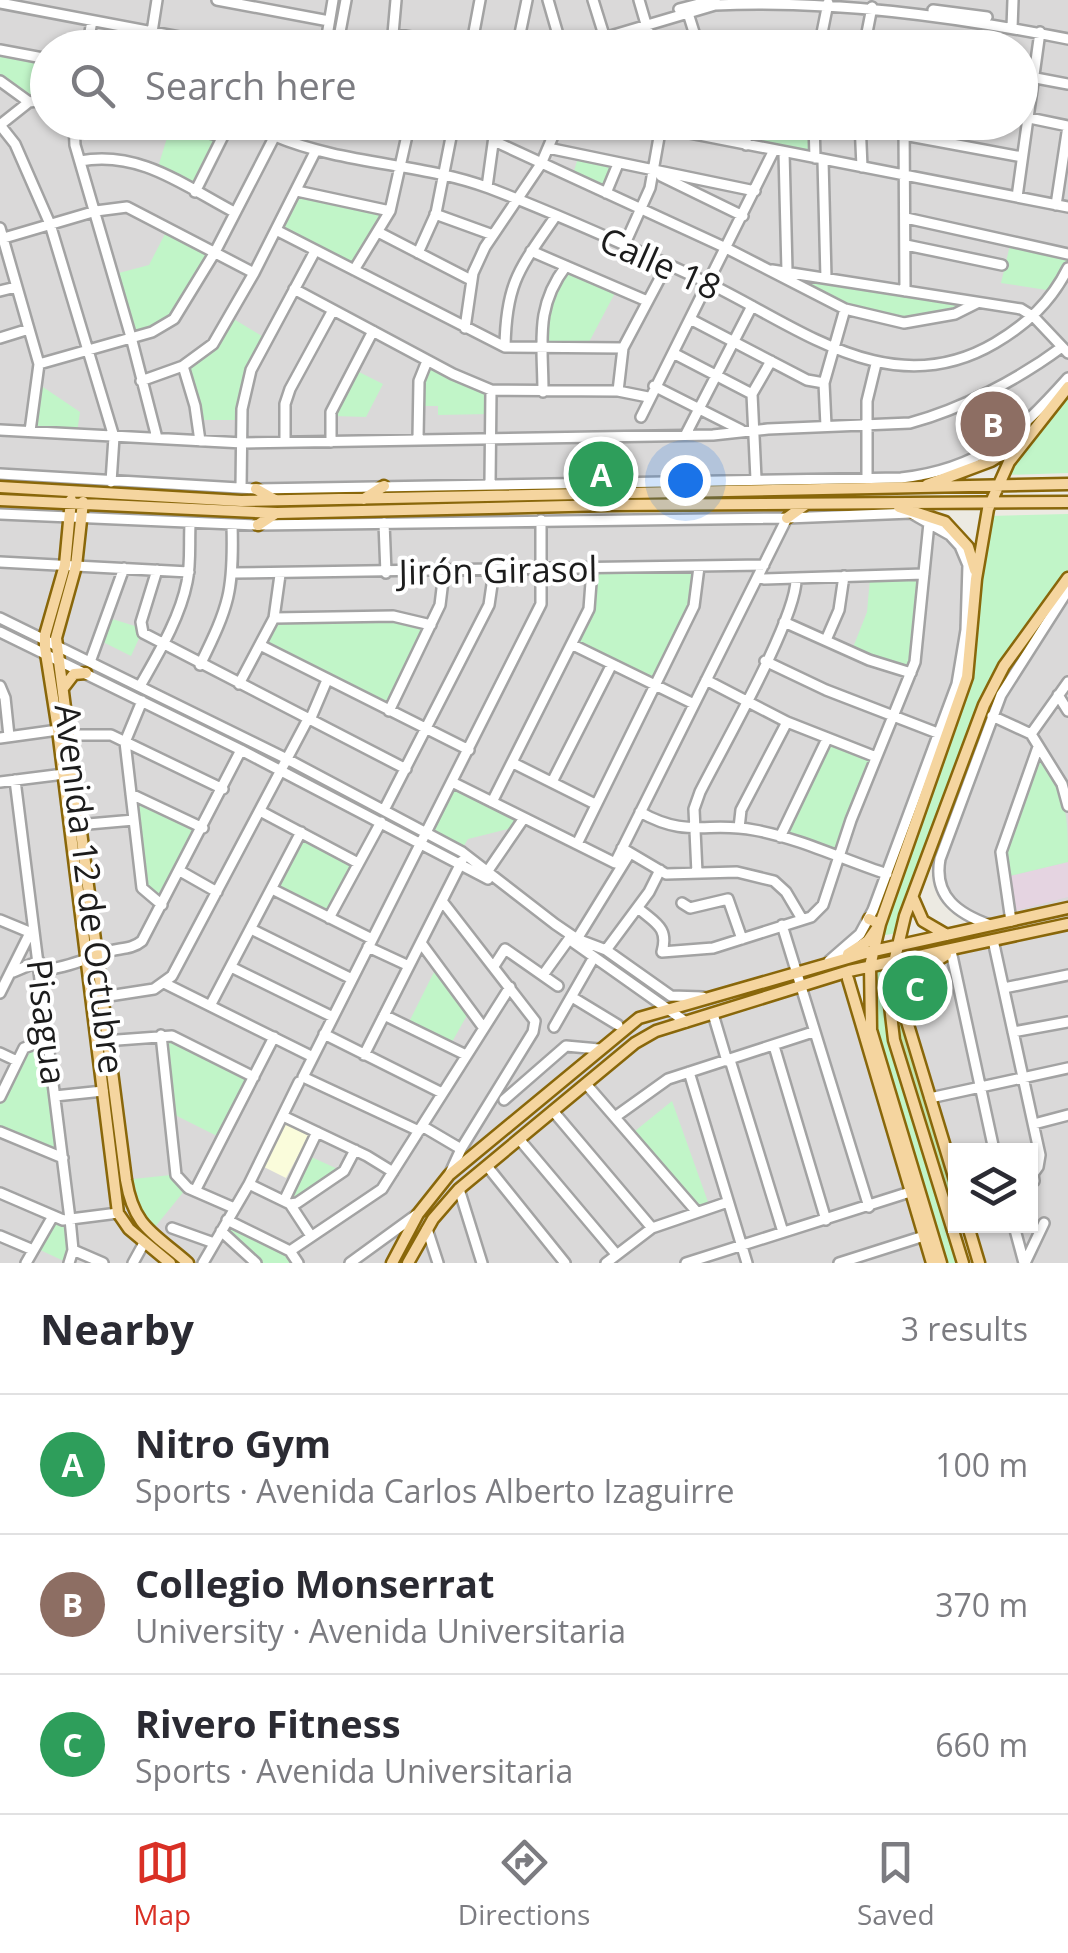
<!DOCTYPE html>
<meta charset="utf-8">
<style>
body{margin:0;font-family:"Open Sans",sans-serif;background:#f7f7f7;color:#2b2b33}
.controls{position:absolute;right:30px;bottom:30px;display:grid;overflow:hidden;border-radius:0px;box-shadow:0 2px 8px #0004}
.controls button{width:90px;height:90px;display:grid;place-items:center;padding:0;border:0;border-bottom:2px solid #e1e1e2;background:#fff;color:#2b2b33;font:50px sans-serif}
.you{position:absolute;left:685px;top:480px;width:35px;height:35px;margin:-25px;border:8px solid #fff;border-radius:50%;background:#1a73e8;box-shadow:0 0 0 15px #1a73e833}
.badge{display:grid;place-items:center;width:65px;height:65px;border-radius:50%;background:#d93025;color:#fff;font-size:32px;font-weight:700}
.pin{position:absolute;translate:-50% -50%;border:5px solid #fff;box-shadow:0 2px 10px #0006}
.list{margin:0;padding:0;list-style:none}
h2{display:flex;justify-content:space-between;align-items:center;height:130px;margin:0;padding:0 40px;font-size:42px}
h2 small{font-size:32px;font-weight:400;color:#7c7c81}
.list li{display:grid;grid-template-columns:65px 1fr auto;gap:30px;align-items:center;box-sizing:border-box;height:140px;padding:0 40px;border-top:2px solid #e1e1e2}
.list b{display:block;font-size:38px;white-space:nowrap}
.list p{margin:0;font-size:32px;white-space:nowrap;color:#7c7c81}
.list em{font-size:32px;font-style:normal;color:#7c7c81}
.icon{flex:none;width:55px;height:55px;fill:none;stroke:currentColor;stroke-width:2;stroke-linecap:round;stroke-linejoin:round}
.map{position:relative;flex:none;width:1068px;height:1263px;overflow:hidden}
.search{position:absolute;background:#fff;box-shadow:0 2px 8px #0004;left:30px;right:30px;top:30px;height:110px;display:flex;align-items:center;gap:25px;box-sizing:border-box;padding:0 35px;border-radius:55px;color:#7c7c81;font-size:38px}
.sheet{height:550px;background:#fff}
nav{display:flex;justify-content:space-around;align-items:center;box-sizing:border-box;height:140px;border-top:2px solid #e1e1e2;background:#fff;font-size:28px;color:#7c7c81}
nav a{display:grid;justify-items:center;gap:5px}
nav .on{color:#d93025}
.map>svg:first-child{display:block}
.residential{fill:#dad9d9;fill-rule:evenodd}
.industrial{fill:#e5d4e1}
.education{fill:#fafcdb}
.grass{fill:#c3e4ab}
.park{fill:#c1f5c8}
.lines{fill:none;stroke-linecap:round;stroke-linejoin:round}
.minor-casing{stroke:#a3a3a3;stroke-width:14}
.major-casing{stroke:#89670a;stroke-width:15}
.minor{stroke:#fff;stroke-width:9}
.major{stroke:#f5d59f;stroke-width:10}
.labels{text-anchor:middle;stroke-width:8;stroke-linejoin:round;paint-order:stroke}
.street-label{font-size:35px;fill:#1c1c1c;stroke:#fff}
</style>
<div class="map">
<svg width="1068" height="1263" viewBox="0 0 1068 1263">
<rect width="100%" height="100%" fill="#eceae2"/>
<path class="residential" d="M0,0H1068V383L1023,432L990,456L942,477L915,482L250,494L0,479ZM48,48H1020V122H48Z
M0,512L268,523L706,517H924L950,531L969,559L960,682L895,868L853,963L860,1003L936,1263H0Z
M1068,586V1263H972L961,1226H1030V1150H956L955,1206L898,997L975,927L948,906L935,881L930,860L1003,681Z"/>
<path class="industrial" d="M1068,862V897L1014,911L1007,877Z"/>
<path class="education" d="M284,1123L309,1135L286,1178L262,1166Z"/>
<path class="grass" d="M864,493L865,501L619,500L617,496Z
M94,509L266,516L255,522L94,517Z
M65,652L279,759L281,762L68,662Z
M901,986V1011L955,1199V1221L901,1049L894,1005Z"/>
<path class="park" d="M0,53L47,62V96L29,99L0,79Z
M750,123H813V150L810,154L750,143Z
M170,128L219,138L194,187L158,167Z
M578,158L616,166L606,188L573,174Z
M297,193L386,211L352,267L279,228Z
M167,230L210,252C187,293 181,320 132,334L115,274L149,265Z
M1010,245L1068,256V263L1053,291L1001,283Z
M566,269L616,291L588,344H545V316Z
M786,273L970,303C907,335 840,310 786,273Z
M232,318L265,338L239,420H202L187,366Z
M428,363L489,391V414L438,415V406H419L420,386Z
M355,370L383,384L366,417L334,416Z
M37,383L80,412L77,433L33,429Z
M1068,395V473L1005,475L1021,448Z
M1068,514V574L1011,649L897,933L880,936L963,703L989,516Z
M695,570L696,591L654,681L575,644L593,605V574L596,571Z
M921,576L910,670L852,650L867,612L870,578Z
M109,618L138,627L136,633L140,636L131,656L101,641Z
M404,619L425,628L386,705L265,644L275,620Z
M828,742L873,757L852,806L836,854L782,835Z
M1040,756C1067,797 1068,814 1068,862L1005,877L1004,852L1037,757Z
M455,786L523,820L520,826L468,839L462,849L432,830Z
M135,799L197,827L160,898L145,889Z
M301,836L354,864L328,914L274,888Z
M436,968L470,1010L452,1042L409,1022Z
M888,968L886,1004L959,1263H944L874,1032L873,970Z
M165,1039L250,1077L221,1138L173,1114Z
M31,1045H47L57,1154L0,1129V1103L25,1050Z
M672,1101L708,1202L697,1206L635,1131Z
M309,1156L340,1170L294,1201L288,1199Z
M171,1175L185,1190L155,1227L141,1212L133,1179Z
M54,1220L69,1222L70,1253L66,1262L38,1249Z
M231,1224L290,1253L296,1263H262L227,1232Z"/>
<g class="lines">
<g class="minor-casing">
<path id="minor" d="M217,0L329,21
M396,0L393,34L471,47
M548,0L561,45
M593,0L608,48
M639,0L653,48
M0,3L237,48
M679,9L715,0
M687,10L699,48
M933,10L987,17
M1012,28L1013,0
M152,32L157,0
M87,48L92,21
M325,48L333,0
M337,48L346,0
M471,48L480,0
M517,48L527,0
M547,48L578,39
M570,48L715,5C833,0 952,16 1068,39
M819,48L828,3
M864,48L872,7
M0,50L48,59
M1020,75L1068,84
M0,81L29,102
M1020,116L1068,126
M74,122L75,145L131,337L157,438
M161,122L222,136
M393,122L410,125
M633,122L1068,207
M814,122L815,158
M860,122L862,167
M904,122L905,291
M0,125L15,144L50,224L114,437L111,482
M0,125L29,102L48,100
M904,135L1022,157
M275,136C344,165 422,163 489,188C562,216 635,249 706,282C798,326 890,405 995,343C1027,324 1051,302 1068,268
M494,141L726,248L845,309L904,323L955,314L977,303
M746,145L747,122
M548,148L755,191
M784,152L787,271
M823,160L826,278
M80,161C139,150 183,185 234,212
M661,176L743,216
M487,187L496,122
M297,191L390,211
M195,192L230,122
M606,193L618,164
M1017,197L1040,32
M1056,205L1068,126
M435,214L493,235
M906,218L1068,254
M0,228L39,364L30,431
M276,230L505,347L623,348
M378,232L471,280
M4,238L96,211L127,207L254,273
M906,245L1002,265
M624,246L650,188L661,126
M531,251L647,301
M418,253L436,213L454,122
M354,270L390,211L410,122
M772,270L1021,309L1034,317L1068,353
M294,289L453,374L491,390L618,391L648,397
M0,291L16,287
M690,319L807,380L824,383
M465,328L473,273L485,247L541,164L559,122
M0,338L29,329
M505,347C506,282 520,268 555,217
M673,353L752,394
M39,364L152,332L174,319L215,252L282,122
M183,366L195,406L200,441
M141,381L183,366L213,344L254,273L316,150
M654,386L741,430
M618,391L623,348L667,265
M543,392C543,343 534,308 566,266
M641,417L774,150
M826,426L824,383L845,309
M0,430L243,443L713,435L768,429L910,423C962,409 1019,379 1062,347
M686,434L752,306
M418,438L419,381L427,361
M285,442V404L290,389L333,310
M331,442V412L373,331
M0,474L256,489L901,478C980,469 1017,435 1068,378
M756,479L752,394L771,361
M867,479V401L876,364
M490,483L491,390
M241,488L242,409L251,370L315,251
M0,514L258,525L787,518L911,513L950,535L960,546L968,565L966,630L957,684L873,910L860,934L829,961
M384,523L386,573
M0,562L189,572
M157,570L141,622L143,633L406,769
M233,573L764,565
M758,576L764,579L924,574
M0,618L287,759L462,852L555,924L577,939L606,950L671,996L703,997
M274,618L393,616L431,625
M784,622L869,660L911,673
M0,632L241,750L488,879
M826,640L839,610L844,576
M260,645L469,750
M573,645L694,704
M765,661L826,690L940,734
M90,662L124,568
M200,665C229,606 234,591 232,525
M706,680L787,722L876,757
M239,684L274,618L280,575
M0,686L5,698L9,736
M140,686C158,654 180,618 187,582C191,564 189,543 190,525
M1058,695L1068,711
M142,701L125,742L142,888L162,905
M389,711L440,605L444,572
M992,716L1031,734L1062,784L1068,806
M310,720L327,680
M1031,734L1068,682
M70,735H111L223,789
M0,738L58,730
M513,763L595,804
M15,780L70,1219L73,1250L69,1263
M0,782L64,774
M452,782L615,863L787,518
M552,782L612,664
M131,794L203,828
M492,802L589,609L592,569
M384,810L489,605L494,571
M260,811L358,863
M640,812C688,839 708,821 754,830C799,838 844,860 887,874
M77,825L134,820
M739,828L741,810L787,722
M780,837L827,739
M577,844L694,606L699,567
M622,848L666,874L737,872L774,881L786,892L802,919
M180,871L217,892
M487,872L524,818
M697,873L694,809L700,792C721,750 797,618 796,579
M272,889L372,939
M442,901L535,1021L533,1032L461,1149L450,1173
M682,903L690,908L728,899L742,939
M638,908C655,923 669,927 662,952L713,948L811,917L823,905L851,820L915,662L929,523
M329,918L381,822
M0,920L34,934L28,937L0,993
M1011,921L1001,852L1038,747
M782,925L869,1207
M990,925C959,914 933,897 940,859L1001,695L1068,590
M251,929L352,979
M577,939L630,853
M993,940L1040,1155L1038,1167L1033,1174L1034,1181
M573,942L686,1022
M421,943L483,1027
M368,947L409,966
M606,950L649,892L660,870
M951,951L994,1150
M494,966L505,949L558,986
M231,967L333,1017
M41,971C69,966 78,962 104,953C117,947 130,951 142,941L241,750
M13,972L39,961
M543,975L569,939
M164,983L313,1057
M1004,988L1068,975
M572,997L618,1025
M96,998L154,989L172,976L308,719
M211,1004L301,832
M713,1014L727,1061
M384,1015L466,1055
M554,1027L594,957
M1013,1032L1068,1022
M324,1034L442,1093
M161,1035L176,1175L188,1188L234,1208
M104,1041L172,1036L254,1077
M774,1046L826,1220
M0,1053L17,1061
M364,1055L462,861
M730,1060L783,1232
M689,1072L747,1263
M586,1084L696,1211
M55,1096L103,1091
M0,1097L24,1048L48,1039
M930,1098L1068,1068
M504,1100L566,1046L599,1049
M553,1111L652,1228
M283,1116L367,1156L393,1172
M615,1117L668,1079L813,1032
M1034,1124L1068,1115
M422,1126L461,1149
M419,1131L303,1077L541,604V520
M0,1132L63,1158
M519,1139L616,1254
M487,1166L565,1263
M249,1184L290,1204L297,1203L344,1171L355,1150
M459,1189L482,1263
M195,1191L274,1037
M0,1193L63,1220L118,1213
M284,1201L317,1132
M290,1204L311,1236
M227,1220L290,1251L298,1263
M1014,1226L1024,1263
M172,1228L214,1243
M427,1229L438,1263
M221,1231L256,1263
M0,1236L33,1250
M73,1250L103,1263
M290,1251L382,1189L510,987
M26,1263L53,1216
M133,1263L144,1243
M203,1263L249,1184L299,1082
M350,1263L416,1215
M606,1263L652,1228L728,1202
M686,1263L910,1192
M839,1263L924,1236
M1025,1263L1044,1223"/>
</g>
<g class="major-casing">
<path id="major" d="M927,485L991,461L1017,445
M0,487L241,501L1068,484
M256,489L275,500
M364,499L384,486
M0,500L277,513L609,505L1068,502
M71,500L65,565L45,635V647L58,730L118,1213L129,1229L170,1263
M83,502L76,566L56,638L126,1180C134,1228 154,1233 188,1263
M899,507L945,522L968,547L975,570
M787,518L805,505
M258,525L276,513
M64,687L74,674L86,673
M913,898L923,921L947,935
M848,954L868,941L880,924L869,919
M946,955C926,967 902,978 902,1005L956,1183
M848,979L932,1263
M895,993L911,969L927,959
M968,1226L979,1263
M392,1263L418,1214L449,1175L639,1018L869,952L1068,908
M408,1263L433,1219L459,1189L635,1043L656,1031L849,971L1068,924
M941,1263L871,1030L870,966L880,924L967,677L976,579L988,509L1009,462L1068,387
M963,1263L894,1040L889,997L892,971L905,916L984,705L1004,666L1068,578"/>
</g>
<use href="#minor" class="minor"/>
<use href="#major" class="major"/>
</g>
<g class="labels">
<g class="street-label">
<text transform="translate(660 264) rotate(24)" y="12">Calle 18</text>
<text transform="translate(498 571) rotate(-1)" y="12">Jirón Girasol</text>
<text transform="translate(89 889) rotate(83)" y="12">Avenida 12 de Octubre</text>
<text transform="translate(46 1022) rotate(83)" y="12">Pisagua</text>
</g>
</g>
</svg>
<div class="controls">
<button><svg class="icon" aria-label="layers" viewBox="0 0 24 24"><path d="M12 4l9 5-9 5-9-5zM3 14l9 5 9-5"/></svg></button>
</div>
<div class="you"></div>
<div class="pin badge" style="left:601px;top:474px;background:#2e9e5b">A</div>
<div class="pin badge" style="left:993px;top:424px;background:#8d6e63">B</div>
<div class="pin badge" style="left:915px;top:988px;background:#2e9e5b">C</div>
<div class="search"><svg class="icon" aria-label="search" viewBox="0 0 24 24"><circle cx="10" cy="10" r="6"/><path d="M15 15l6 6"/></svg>Search here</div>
</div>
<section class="sheet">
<h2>Nearby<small>3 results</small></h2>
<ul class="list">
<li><span class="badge" style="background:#2e9e5b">A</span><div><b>Nitro Gym</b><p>Sports · Avenida Carlos Alberto Izaguirre</p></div><em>100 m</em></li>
<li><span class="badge" style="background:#8d6e63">B</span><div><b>Collegio Monserrat</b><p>University · Avenida Universitaria</p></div><em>370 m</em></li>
<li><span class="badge" style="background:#2e9e5b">C</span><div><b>Rivero Fitness</b><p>Sports · Avenida Universitaria</p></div><em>660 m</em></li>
</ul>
</section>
<nav>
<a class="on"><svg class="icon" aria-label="map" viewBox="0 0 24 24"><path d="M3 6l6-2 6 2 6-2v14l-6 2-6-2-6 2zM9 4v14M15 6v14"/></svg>Map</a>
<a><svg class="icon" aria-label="directions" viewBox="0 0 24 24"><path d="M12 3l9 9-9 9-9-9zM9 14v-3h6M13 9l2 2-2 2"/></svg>Directions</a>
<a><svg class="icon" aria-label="saved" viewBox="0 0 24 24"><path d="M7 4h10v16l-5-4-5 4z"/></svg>Saved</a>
</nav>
